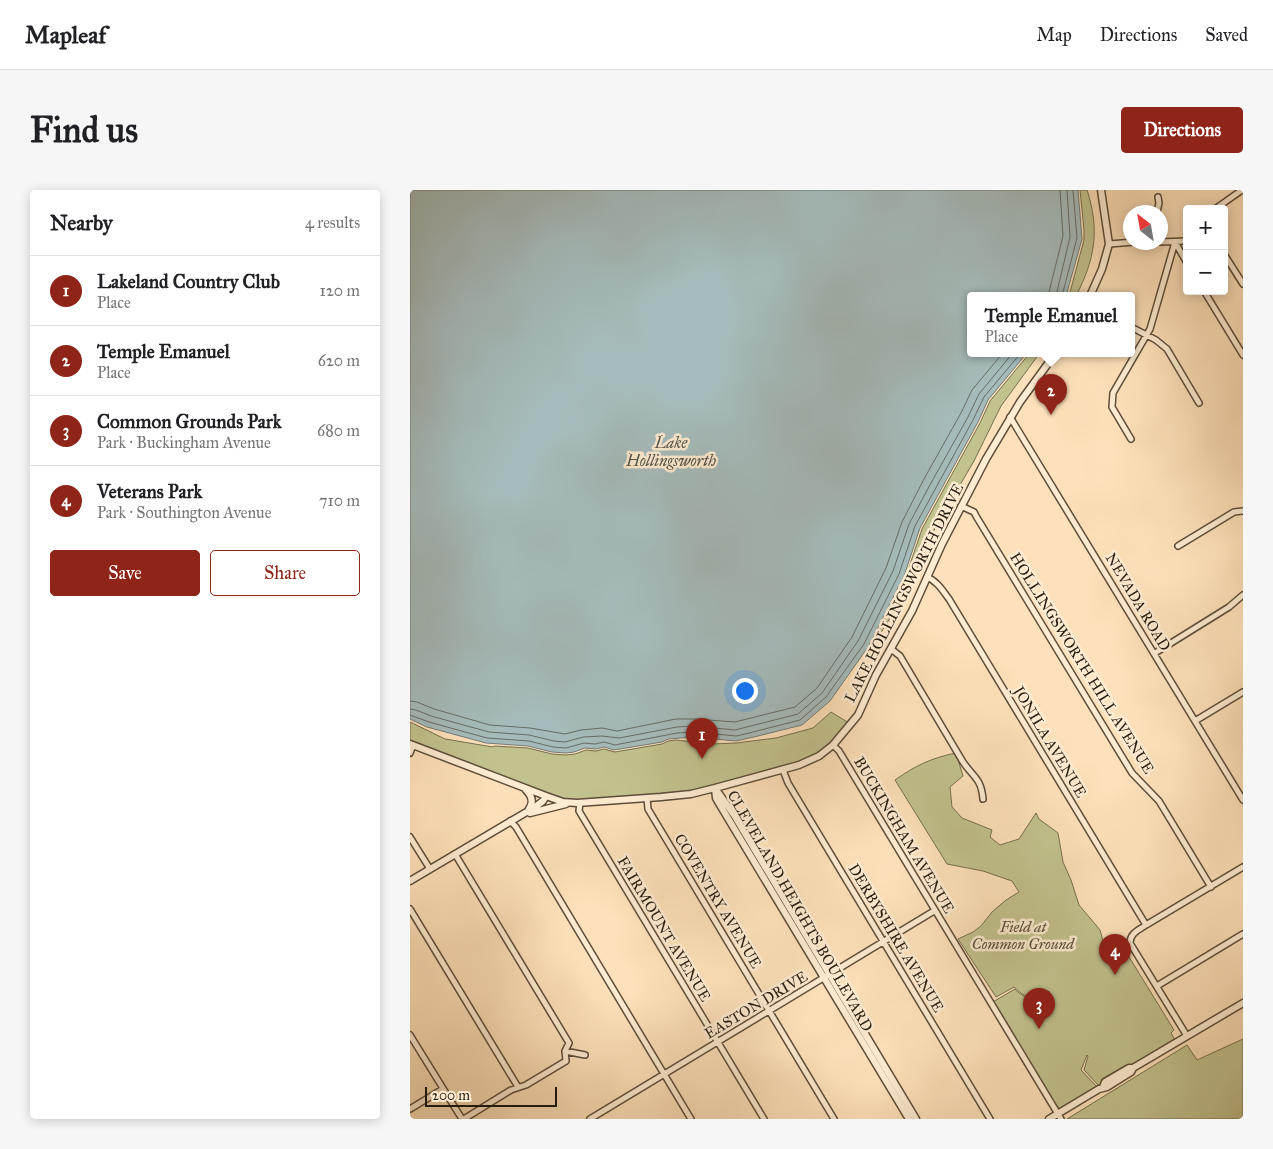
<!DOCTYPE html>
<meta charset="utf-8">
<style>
body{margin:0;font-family:"IM FELL Great Primer",serif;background:#f6f6f6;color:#202124}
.controls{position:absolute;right:15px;top:15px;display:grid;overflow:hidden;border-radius:5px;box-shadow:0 2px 12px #0003}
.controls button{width:45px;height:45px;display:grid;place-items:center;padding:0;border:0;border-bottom:1px solid #e0e0e0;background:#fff;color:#202124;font:25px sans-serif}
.compass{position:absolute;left:713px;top:15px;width:45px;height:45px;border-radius:50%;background:#fff;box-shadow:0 2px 12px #0003;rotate:329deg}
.scale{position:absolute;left:15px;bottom:12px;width:132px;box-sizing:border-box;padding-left:5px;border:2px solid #271c10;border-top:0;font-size:14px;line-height:18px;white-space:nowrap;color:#271c10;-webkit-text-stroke:4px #feecd2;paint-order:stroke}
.you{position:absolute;left:334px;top:500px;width:18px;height:18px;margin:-12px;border:4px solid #fff;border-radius:50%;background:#1a73e8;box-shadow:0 0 0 8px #1a73e833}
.badge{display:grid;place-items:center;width:32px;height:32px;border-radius:50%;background:#8f2418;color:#fff;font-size:16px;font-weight:700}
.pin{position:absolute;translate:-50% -41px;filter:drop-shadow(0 1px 2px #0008)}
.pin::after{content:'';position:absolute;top:26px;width:18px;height:15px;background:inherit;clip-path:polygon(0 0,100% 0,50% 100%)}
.popup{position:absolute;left:557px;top:102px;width:168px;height:65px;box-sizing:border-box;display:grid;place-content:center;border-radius:5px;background:#fff;filter:drop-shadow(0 1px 4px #0005);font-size:16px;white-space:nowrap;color:#757577}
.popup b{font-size:19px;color:#202124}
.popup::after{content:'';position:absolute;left:50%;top:100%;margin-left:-10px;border:10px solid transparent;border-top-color:#fff}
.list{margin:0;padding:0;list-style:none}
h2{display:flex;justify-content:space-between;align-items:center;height:65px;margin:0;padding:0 20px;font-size:21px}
h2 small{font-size:16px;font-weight:400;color:#757577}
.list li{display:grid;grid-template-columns:32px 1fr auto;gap:15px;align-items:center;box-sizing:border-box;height:70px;padding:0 20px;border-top:1px solid #e0e0e0}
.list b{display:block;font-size:19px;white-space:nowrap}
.list p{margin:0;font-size:16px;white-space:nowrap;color:#757577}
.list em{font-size:16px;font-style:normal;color:#757577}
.actions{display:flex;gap:10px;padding:15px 20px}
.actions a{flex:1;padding:11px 0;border:1px solid #8f2418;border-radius:5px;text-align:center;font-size:18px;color:#8f2418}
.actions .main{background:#8f2418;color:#fff}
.map{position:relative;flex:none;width:833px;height:929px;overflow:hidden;border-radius:5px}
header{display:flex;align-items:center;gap:30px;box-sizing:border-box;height:70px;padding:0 25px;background:#fff;border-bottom:1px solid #e0e0e0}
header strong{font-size:24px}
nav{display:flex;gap:28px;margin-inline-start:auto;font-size:18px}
.intro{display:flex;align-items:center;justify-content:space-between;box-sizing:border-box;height:120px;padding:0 30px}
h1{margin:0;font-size:35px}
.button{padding:12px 22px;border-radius:5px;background:#8f2418;color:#fff;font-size:18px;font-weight:700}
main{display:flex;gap:30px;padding:0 30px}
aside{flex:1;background:#fff;border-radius:5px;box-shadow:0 2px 12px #0003}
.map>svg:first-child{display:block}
.green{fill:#c2c28e;stroke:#746f4f}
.water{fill:#a5bbbb;stroke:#737b77}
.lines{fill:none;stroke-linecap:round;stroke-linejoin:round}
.shore{stroke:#666c66;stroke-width:1}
.minor-casing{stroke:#5d4d3a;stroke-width:8}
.tertiary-casing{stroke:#5d4d3a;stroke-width:9}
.minor{stroke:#feecd2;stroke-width:5}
.tertiary{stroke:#feecd2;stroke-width:6}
.labels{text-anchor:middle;stroke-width:5;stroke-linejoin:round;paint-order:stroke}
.street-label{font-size:15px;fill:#271c10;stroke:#feecd2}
.park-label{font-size:15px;font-style:italic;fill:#564e36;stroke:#feecd2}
.water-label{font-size:16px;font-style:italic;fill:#53544c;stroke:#feecd2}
</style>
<header>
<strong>Mapleaf</strong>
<nav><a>Map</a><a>Directions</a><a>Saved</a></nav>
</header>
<div class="intro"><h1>Find us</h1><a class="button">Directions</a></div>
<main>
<aside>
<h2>Nearby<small>4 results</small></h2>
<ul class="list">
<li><span class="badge">1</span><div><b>Lakeland Country Club</b><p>Place</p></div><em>120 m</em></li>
<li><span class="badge">2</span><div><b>Temple Emanuel</b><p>Place</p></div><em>620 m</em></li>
<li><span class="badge">3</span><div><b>Common Grounds Park</b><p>Park · Buckingham Avenue</p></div><em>680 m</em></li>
<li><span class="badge">4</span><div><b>Veterans Park</b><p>Park · Southington Avenue</p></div><em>710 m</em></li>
</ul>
<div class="actions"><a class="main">Save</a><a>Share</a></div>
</aside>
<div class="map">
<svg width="833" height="929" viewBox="0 0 833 929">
<rect width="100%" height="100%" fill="#fee1ba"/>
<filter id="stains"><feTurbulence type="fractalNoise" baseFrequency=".004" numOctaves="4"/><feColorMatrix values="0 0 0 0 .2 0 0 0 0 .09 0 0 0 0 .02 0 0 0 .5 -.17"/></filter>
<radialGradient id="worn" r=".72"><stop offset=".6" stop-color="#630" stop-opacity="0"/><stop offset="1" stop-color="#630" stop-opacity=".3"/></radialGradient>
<path class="green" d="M670,0H677C690,40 685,69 666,106H659L674,50V39Z
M619,164H629L591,216L564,271L526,336L506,381L486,419L468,447L463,453L496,386L512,339L570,233L580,211Z
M421,522L439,533L422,553L408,564L388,573L280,601L170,610H153L0,552V532L35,549L83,557L84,556L118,558L142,564L156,565L165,564L176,560L186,561L194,559L205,562L211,561L252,554L258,551L266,550L302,554L326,553L366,548L403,538Z
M546,563L553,586L540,597L542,617L552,628L582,640L580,647L590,655L609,649L626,623L629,629L648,643L653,672L661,690L669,715L690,740L694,755L708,749L764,840L761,843L765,850L689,896L674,880L678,866L677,865L671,880L689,899L648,924L581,813L605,799C612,807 625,813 635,806C637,805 638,803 640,802L637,801C632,806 621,808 614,805C611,804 607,799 604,797L586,807L548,749L563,742L571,736L582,722L596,710L609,702L602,691L573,681L537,674L485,590C505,576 521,568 546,563Z
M833,849V929H657L777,855L787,870Z"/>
<path class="water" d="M0,0H668L672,49L656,106H561V164H616L578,210L568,232L510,338L494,386L458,457L420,511L392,535L348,546L326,551L284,547L258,549L252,552L204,560L194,557L186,559L175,558L164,562L156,563L142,562L118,556L76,553L17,537L0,529Z"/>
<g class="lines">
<path class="shore" d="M638,106L653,46L650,0
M646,106L660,47L657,0
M652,106L667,48L663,0
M0,511L7,512L24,519L80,535L120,538L155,544L171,540L192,538L207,541L266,529H285L325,532L385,517L407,498L442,447L476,378L492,332L514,289L551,223L562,200L592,164
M0,519L6,520L21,526L79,542L119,545L144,551L155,552L173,547L192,546L209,548L267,537L284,536L325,540L388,524L412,503L448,451L483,381L499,334L521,293L558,227L569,204L602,164
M0,525L19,532L77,548L119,551L143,557L156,558L174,553L185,554L194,552L205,555L210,554L267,543L284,542L326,546L335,544L390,530L416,507L454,454L489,384L505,336L563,230L574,207L610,164"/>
<g class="minor-casing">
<path id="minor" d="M805,19L832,0
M747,22L749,13L748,7
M750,52L777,51
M765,52L777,73
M699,54L725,52
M814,64L833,94
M794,101L833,165
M721,137L746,150L757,159L789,213
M600,227L833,610
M721,249L702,217L703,203L740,139L765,52
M551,316L564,322L566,326L722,583L749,611L801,697
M768,356L824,322L833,321
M517,387C527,391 533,401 539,409L736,735
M481,459L490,466L553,572C564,588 571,588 573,609
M745,463L819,417L833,405
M785,531L833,502
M423,555L429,561L651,929
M0,563L3,555
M373,580L378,593L393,618L580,929
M237,608L238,619L424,929
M170,613L169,621L354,929
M100,631L106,637L281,929
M0,647L20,679
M45,664L159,853L155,861L156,871L116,895L101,900L54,929
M0,719L108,897
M747,796L833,744
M0,845L52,929
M777,846L720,753C720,743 729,740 736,735L833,677
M155,861L175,865
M0,919L33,899
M180,929L524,721"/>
</g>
<g class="tertiary-casing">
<path id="tertiary" d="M680,106L692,79L699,54L691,0
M0,554L136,606L153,612L167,613L251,607L281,604L305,598L389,575L409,566L423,555L448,525L466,485L502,421L532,354L576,269L610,212L645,164
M305,598L324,625L506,929
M305,598L306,608L310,615L499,929
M116,600C122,606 124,612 119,619
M120,623L156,614
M0,691L125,617L133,611L136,606
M693,897L695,892L719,878H723
M639,929L689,899L697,897L721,882L723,878L833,813"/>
</g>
<use href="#minor" class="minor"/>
<use href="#tertiary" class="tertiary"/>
</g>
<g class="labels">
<g class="street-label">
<text transform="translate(494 403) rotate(-63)" y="5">LAKE HOLLINGSWORTH DRIVE</text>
<text transform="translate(728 412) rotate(59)" y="5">NEVADA ROAD</text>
<text transform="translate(672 473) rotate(58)" y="5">HOLLINGSWORTH HILL AVENUE</text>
<text transform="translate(640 552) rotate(59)" y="5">JONILA AVENUE</text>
<text transform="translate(494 645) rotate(59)" y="5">BUCKINGHAM AVENUE</text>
<text transform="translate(308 711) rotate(59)" y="5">COVENTRY AVENUE</text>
<text transform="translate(390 721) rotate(60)" y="5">CLEVELAND HEIGHTS BOULEVARD</text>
<text transform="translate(254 739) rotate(59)" y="5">FAIRMOUNT AVENUE</text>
<text transform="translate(486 748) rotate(59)" y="5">DERBYSHIRE AVENUE</text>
<text transform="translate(346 815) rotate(-31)" y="5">EASTON DRIVE</text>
</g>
<g class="park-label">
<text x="613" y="742">Field at<tspan x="613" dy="17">Common Ground</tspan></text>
</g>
<g class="water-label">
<text x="261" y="258">Lake<tspan x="261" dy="18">Hollingsworth</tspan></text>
</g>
</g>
<rect width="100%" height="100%" filter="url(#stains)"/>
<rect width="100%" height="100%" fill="url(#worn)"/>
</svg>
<div class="controls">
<button>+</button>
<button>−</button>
</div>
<svg class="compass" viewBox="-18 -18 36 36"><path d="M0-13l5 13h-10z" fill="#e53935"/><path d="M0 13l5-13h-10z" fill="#757577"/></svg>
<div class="scale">200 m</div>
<div class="you"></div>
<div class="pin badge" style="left:292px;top:569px">1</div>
<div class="pin badge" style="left:641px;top:225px">2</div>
<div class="popup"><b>Temple Emanuel</b>Place</div>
<div class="pin badge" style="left:629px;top:839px">3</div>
<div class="pin badge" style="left:705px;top:785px">4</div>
</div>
</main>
